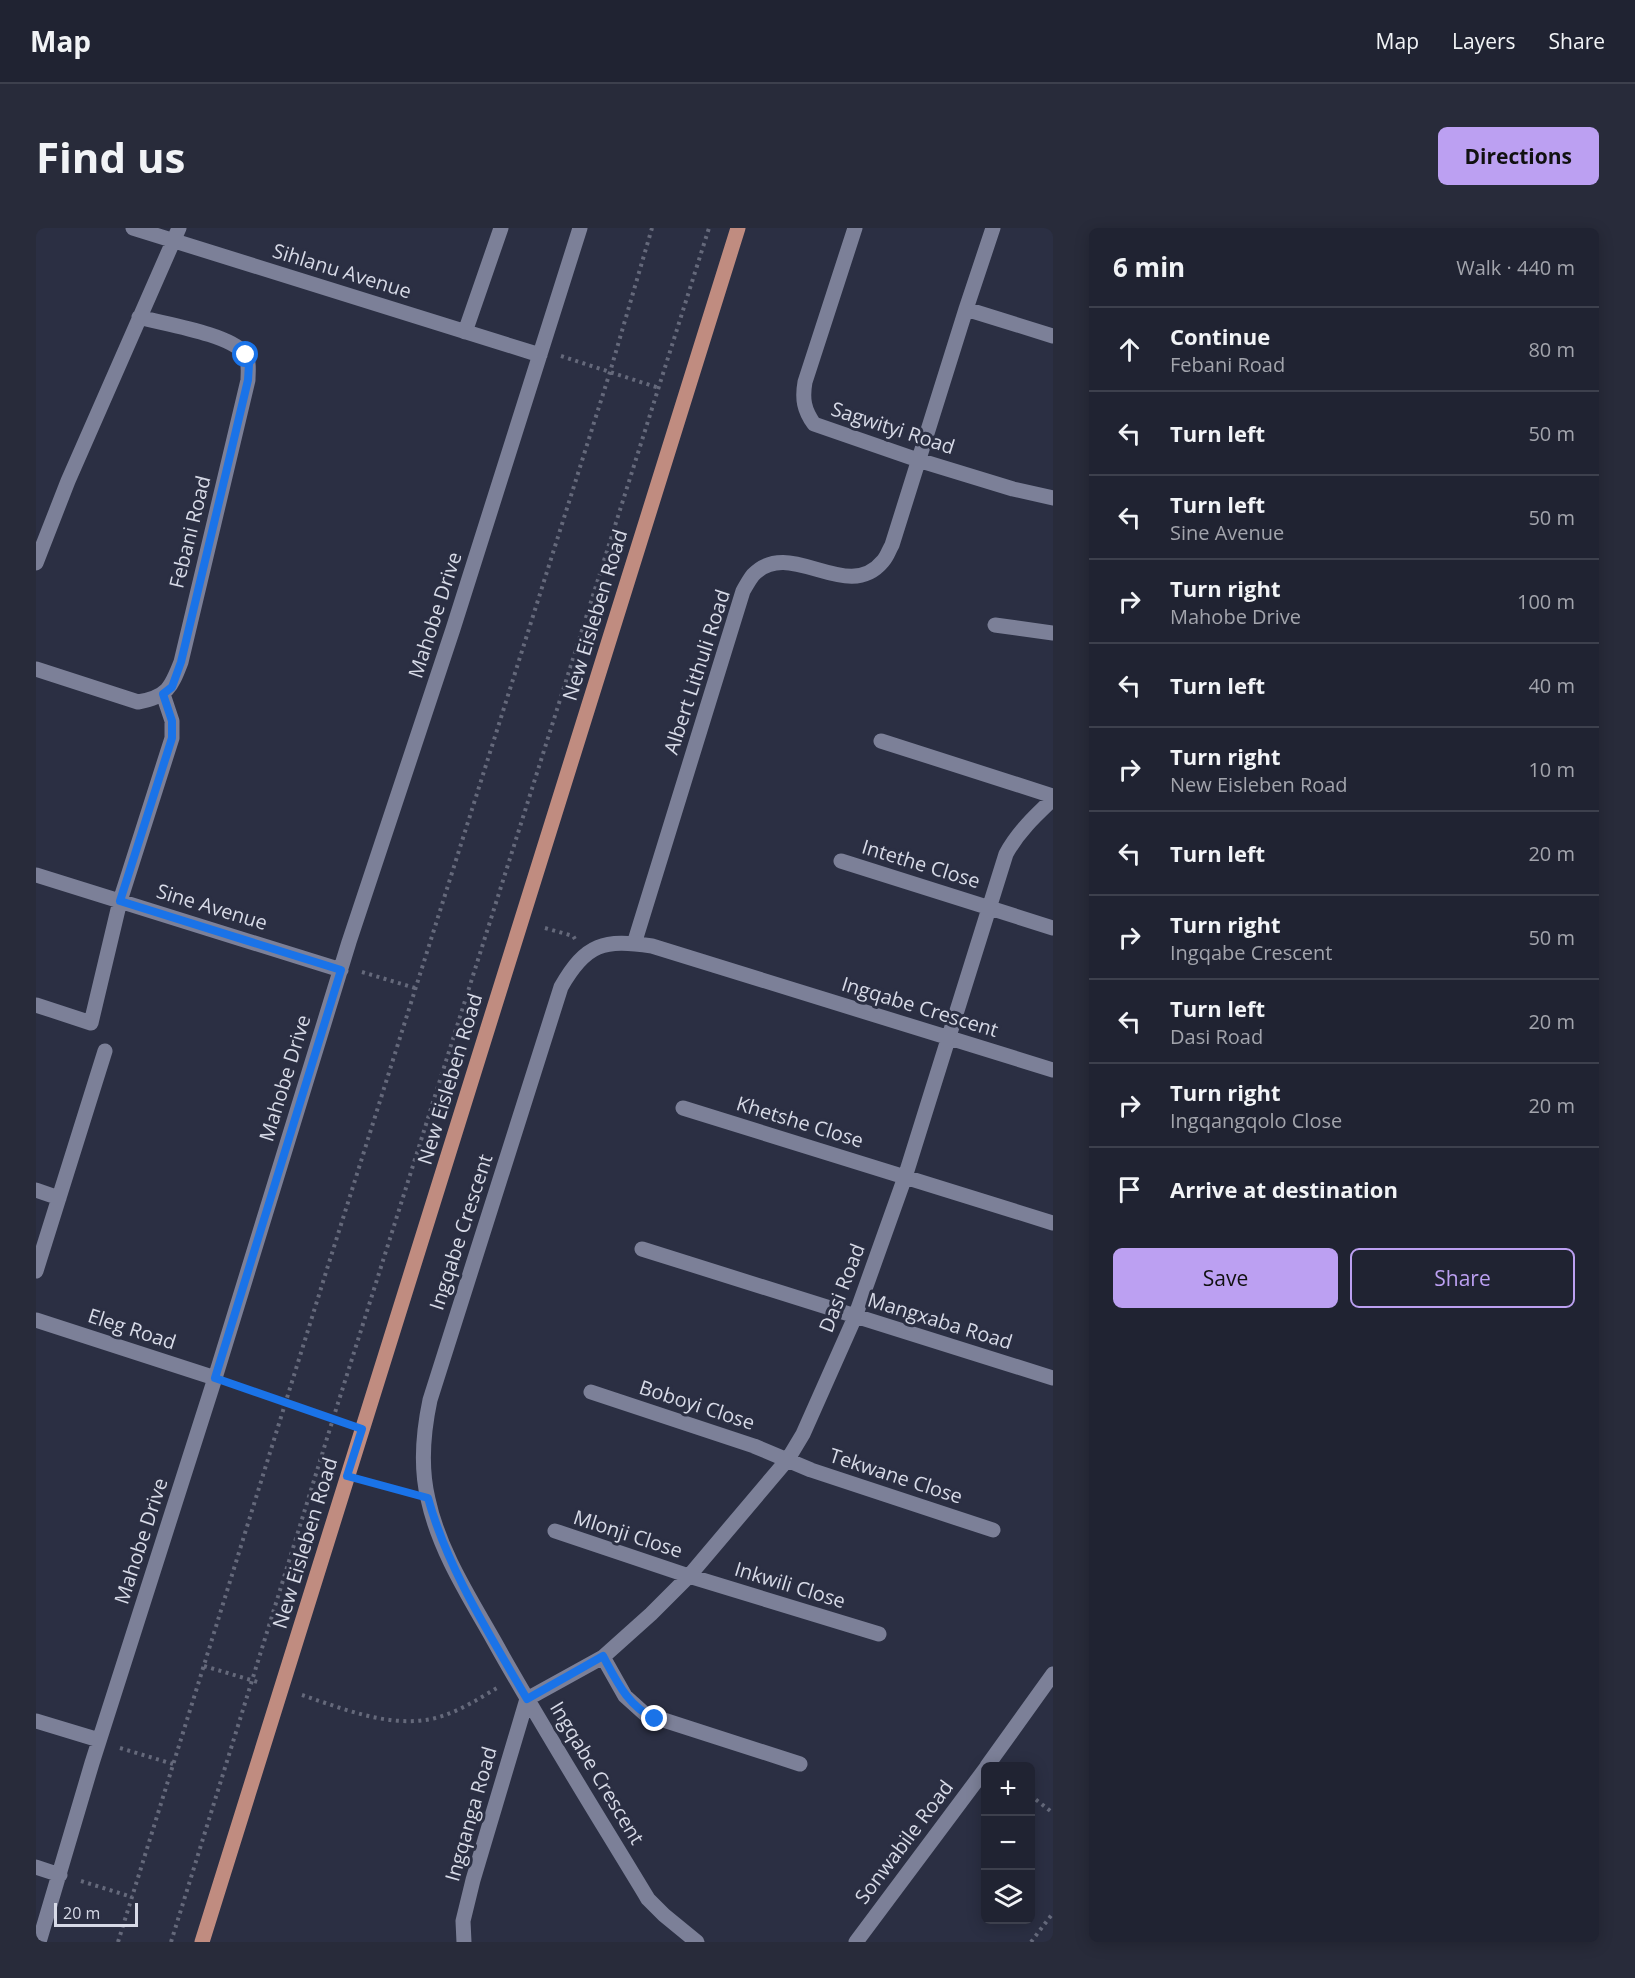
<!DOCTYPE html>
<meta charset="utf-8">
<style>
body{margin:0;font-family:"Open Sans",sans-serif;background:#282b3a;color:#f1f3f6}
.controls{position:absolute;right:18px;bottom:18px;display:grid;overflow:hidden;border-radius:9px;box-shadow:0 3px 15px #0003}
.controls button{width:54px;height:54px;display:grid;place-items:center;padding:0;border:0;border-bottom:2px solid #3d404d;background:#202332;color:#f1f3f6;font:30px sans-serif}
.scale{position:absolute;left:18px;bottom:15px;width:84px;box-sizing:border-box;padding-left:6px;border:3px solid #d7dae7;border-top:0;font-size:16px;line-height:21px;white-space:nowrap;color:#d7dae7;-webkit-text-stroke:4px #2b2f43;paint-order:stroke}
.stop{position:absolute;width:18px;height:18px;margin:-14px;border:4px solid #1a73e8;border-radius:50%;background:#fff}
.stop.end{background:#1a73e8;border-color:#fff;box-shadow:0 2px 6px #0008}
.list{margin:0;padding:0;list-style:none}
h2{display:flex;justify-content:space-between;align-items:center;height:78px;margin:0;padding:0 24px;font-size:26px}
h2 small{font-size:20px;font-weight:400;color:#a2a4ac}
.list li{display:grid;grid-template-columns:39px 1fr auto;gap:18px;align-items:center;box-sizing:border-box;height:84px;padding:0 24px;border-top:2px solid #3d404d}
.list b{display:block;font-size:22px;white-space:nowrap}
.list p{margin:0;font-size:20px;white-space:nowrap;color:#a2a4ac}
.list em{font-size:20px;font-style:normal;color:#a2a4ac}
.actions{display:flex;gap:12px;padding:18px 24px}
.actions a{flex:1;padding:14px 0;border:2px solid #bca0f2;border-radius:9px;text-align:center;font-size:21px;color:#bca0f2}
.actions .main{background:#bca0f2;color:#111}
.icon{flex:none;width:33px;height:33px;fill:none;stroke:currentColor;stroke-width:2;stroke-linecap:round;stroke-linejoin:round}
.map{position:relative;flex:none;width:1017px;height:1714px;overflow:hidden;border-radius:9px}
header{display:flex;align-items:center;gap:36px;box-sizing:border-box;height:84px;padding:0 30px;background:#202332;border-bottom:2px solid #3d404d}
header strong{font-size:28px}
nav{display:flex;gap:33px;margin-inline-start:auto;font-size:21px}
.intro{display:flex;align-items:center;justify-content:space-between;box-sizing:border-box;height:144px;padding:0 36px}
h1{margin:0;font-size:42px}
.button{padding:15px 27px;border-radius:9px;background:#bca0f2;color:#111;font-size:21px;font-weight:700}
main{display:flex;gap:36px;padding:0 36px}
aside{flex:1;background:#202332;border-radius:9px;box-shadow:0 3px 15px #0003}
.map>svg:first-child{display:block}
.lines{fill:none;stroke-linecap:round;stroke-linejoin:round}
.path{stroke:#65697b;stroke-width:4;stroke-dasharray:3 4.5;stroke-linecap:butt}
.minor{stroke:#7c8098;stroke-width:15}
.major{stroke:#c08c80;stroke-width:15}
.route{stroke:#1a73e8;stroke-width:8}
.labels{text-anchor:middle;stroke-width:6;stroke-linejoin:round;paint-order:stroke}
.street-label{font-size:20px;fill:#d7dae7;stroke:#2b2f43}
</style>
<header>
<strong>Map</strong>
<nav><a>Map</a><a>Layers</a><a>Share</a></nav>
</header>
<div class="intro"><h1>Find us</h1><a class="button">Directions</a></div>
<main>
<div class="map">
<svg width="1017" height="1714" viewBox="0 0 1017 1714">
<rect width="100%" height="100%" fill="#2b2f43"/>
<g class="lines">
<path class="path" d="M525,128L623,160
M509,700L537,708L539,711
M326,744L379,760
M199,1157L305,1194
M332,1253L368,1263
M168,1438L225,1455
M266,1467C305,1480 348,1498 389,1492C414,1489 439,1473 461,1460
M84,1520L137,1536
M994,1567L1017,1585
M45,1653L96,1669
M82,1714L291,1041L574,144L616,0
M135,1714L297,1191L673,0
M995,1714L1017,1685"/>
<path class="minor" d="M97,0L504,127
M819,0L769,154C766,171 768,182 778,196L882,232L977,261L1017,270
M930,81L1017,108
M429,104L465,0
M0,335L32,253L143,0
M959,397L1017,405
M0,441L102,474C131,469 135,460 145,434L212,152C212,143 214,133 208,125C193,106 128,96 103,89
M845,513L1017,568
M805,633L1017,700
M0,647L305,742
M598,716L707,363C710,358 713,352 717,347C754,308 811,377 847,333C851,329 853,322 856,317L930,81L957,0
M0,777L55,795L84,673L136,510V493L127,466
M647,880L1017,995
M0,962L23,970
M606,1021L1017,1150
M0,1043L69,823
M0,1092L179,1150
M555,1164L718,1218L775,1242L957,1302
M519,1303L653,1348L843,1406
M567,1429L589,1468L609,1486L764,1536
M0,1493L63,1512
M951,1538L1017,1446
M0,1639L24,1647
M3,1714L56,1535L179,1150L313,714L417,401L544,0
M428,1714L427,1693L437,1652L491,1471L567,1429L615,1386L653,1348L752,1231L767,1206L819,1089L869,949L970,626C982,604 999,588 1017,571
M661,1714L628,1687L612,1671C560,1585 506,1499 457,1411C432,1367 403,1322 392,1271C384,1238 387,1205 394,1172L525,759C550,715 568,711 616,718L1017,842
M820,1714L950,1540"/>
<path class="major" d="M166,1714L702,0"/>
</g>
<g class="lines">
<path class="route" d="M210,127L213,136L212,152L145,434L136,459L127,466L136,493V510L84,673L305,742L179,1150L326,1201L311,1248L392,1270C412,1342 454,1407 491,1471L567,1428C581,1454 592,1478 619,1491"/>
</g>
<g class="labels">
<g class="street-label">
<text transform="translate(306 43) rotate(17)" y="7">Sihlanu Avenue</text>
<text transform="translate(857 200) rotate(18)" y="7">Sagwityi Road</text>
<text transform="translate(154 304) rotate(-76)" y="7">Febani Road</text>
<text transform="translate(399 387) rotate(-72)" y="7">Mahobe Drive</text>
<text transform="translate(559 387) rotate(-73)" y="7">New Eisleben Road</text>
<text transform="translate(661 444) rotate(-72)" y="7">Albert Lithuli Road</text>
<text transform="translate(885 636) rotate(17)" y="7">Intethe Close</text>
<text transform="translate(176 679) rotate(17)" y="7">Sine Avenue</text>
<text transform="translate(884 779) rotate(17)" y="7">Ingqabe Crescent</text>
<text transform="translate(249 850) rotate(-73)" y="7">Mahobe Drive</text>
<text transform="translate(414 851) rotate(-73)" y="7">New Eisleben Road</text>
<text transform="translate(764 894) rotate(17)" y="7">Khetshe Close</text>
<text transform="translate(425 1004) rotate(-72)" y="7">Ingqabe Crescent</text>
<text transform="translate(806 1060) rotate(-69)" y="7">Dasi Road</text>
<text transform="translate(904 1093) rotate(17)" y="7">Mangxaba Road</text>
<text transform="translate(96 1101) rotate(18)" y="7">Eleg Road</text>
<text transform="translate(661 1177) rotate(18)" y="7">Boboyi Close</text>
<text transform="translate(860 1248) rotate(18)" y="7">Tekwane Close</text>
<text transform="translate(592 1306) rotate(18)" y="7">Mlonji Close</text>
<text transform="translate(105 1313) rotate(-72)" y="7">Mahobe Drive</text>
<text transform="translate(269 1315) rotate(-73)" y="7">New Eisleben Road</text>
<text transform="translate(754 1357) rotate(17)" y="7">Inkwili Close</text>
<text transform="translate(561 1545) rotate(59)" y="7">Ingqabe Crescent</text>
<text transform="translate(435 1586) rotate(-74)" y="7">Ingqanga Road</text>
<text transform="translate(868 1614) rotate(-53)" y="7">Sonwabile Road</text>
</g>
</g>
</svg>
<div class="controls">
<button>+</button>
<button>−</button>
<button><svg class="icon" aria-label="layers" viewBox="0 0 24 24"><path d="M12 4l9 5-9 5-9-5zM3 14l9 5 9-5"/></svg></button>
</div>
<div class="scale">20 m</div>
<div class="stop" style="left:210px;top:127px"></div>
<div class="stop end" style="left:619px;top:1491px"></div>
</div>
<aside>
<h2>6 min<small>Walk · 440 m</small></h2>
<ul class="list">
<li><svg class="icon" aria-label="ahead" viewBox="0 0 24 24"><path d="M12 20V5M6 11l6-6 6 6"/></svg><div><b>Continue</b><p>Febani Road</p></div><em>80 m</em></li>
<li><svg class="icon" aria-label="left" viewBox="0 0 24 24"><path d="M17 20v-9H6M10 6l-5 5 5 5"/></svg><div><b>Turn left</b></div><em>50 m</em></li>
<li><svg class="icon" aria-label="left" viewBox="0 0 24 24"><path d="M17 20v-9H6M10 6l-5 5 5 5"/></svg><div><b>Turn left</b><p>Sine Avenue</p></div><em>50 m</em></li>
<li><svg class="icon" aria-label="right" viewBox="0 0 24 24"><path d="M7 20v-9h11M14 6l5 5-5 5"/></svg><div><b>Turn right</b><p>Mahobe Drive</p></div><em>100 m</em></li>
<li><svg class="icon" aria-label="left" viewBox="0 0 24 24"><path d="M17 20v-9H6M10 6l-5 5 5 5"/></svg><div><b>Turn left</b></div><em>40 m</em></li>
<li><svg class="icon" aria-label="right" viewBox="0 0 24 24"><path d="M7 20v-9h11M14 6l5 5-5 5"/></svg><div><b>Turn right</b><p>New Eisleben Road</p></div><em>10 m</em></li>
<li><svg class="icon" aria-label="left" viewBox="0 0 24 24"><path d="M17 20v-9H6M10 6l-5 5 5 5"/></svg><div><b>Turn left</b></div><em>20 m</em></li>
<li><svg class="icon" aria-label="right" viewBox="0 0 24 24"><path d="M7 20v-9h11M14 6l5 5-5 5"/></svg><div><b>Turn right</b><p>Ingqabe Crescent</p></div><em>50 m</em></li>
<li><svg class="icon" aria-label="left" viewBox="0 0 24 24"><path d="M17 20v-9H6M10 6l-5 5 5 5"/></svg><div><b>Turn left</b><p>Dasi Road</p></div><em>20 m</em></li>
<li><svg class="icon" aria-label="right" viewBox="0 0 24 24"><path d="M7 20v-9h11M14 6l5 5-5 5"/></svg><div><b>Turn right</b><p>Ingqangqolo Close</p></div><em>20 m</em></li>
<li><svg class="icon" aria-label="arrive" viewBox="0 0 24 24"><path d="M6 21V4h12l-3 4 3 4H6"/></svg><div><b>Arrive at destination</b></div></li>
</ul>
<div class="actions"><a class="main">Save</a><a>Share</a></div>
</aside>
</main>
